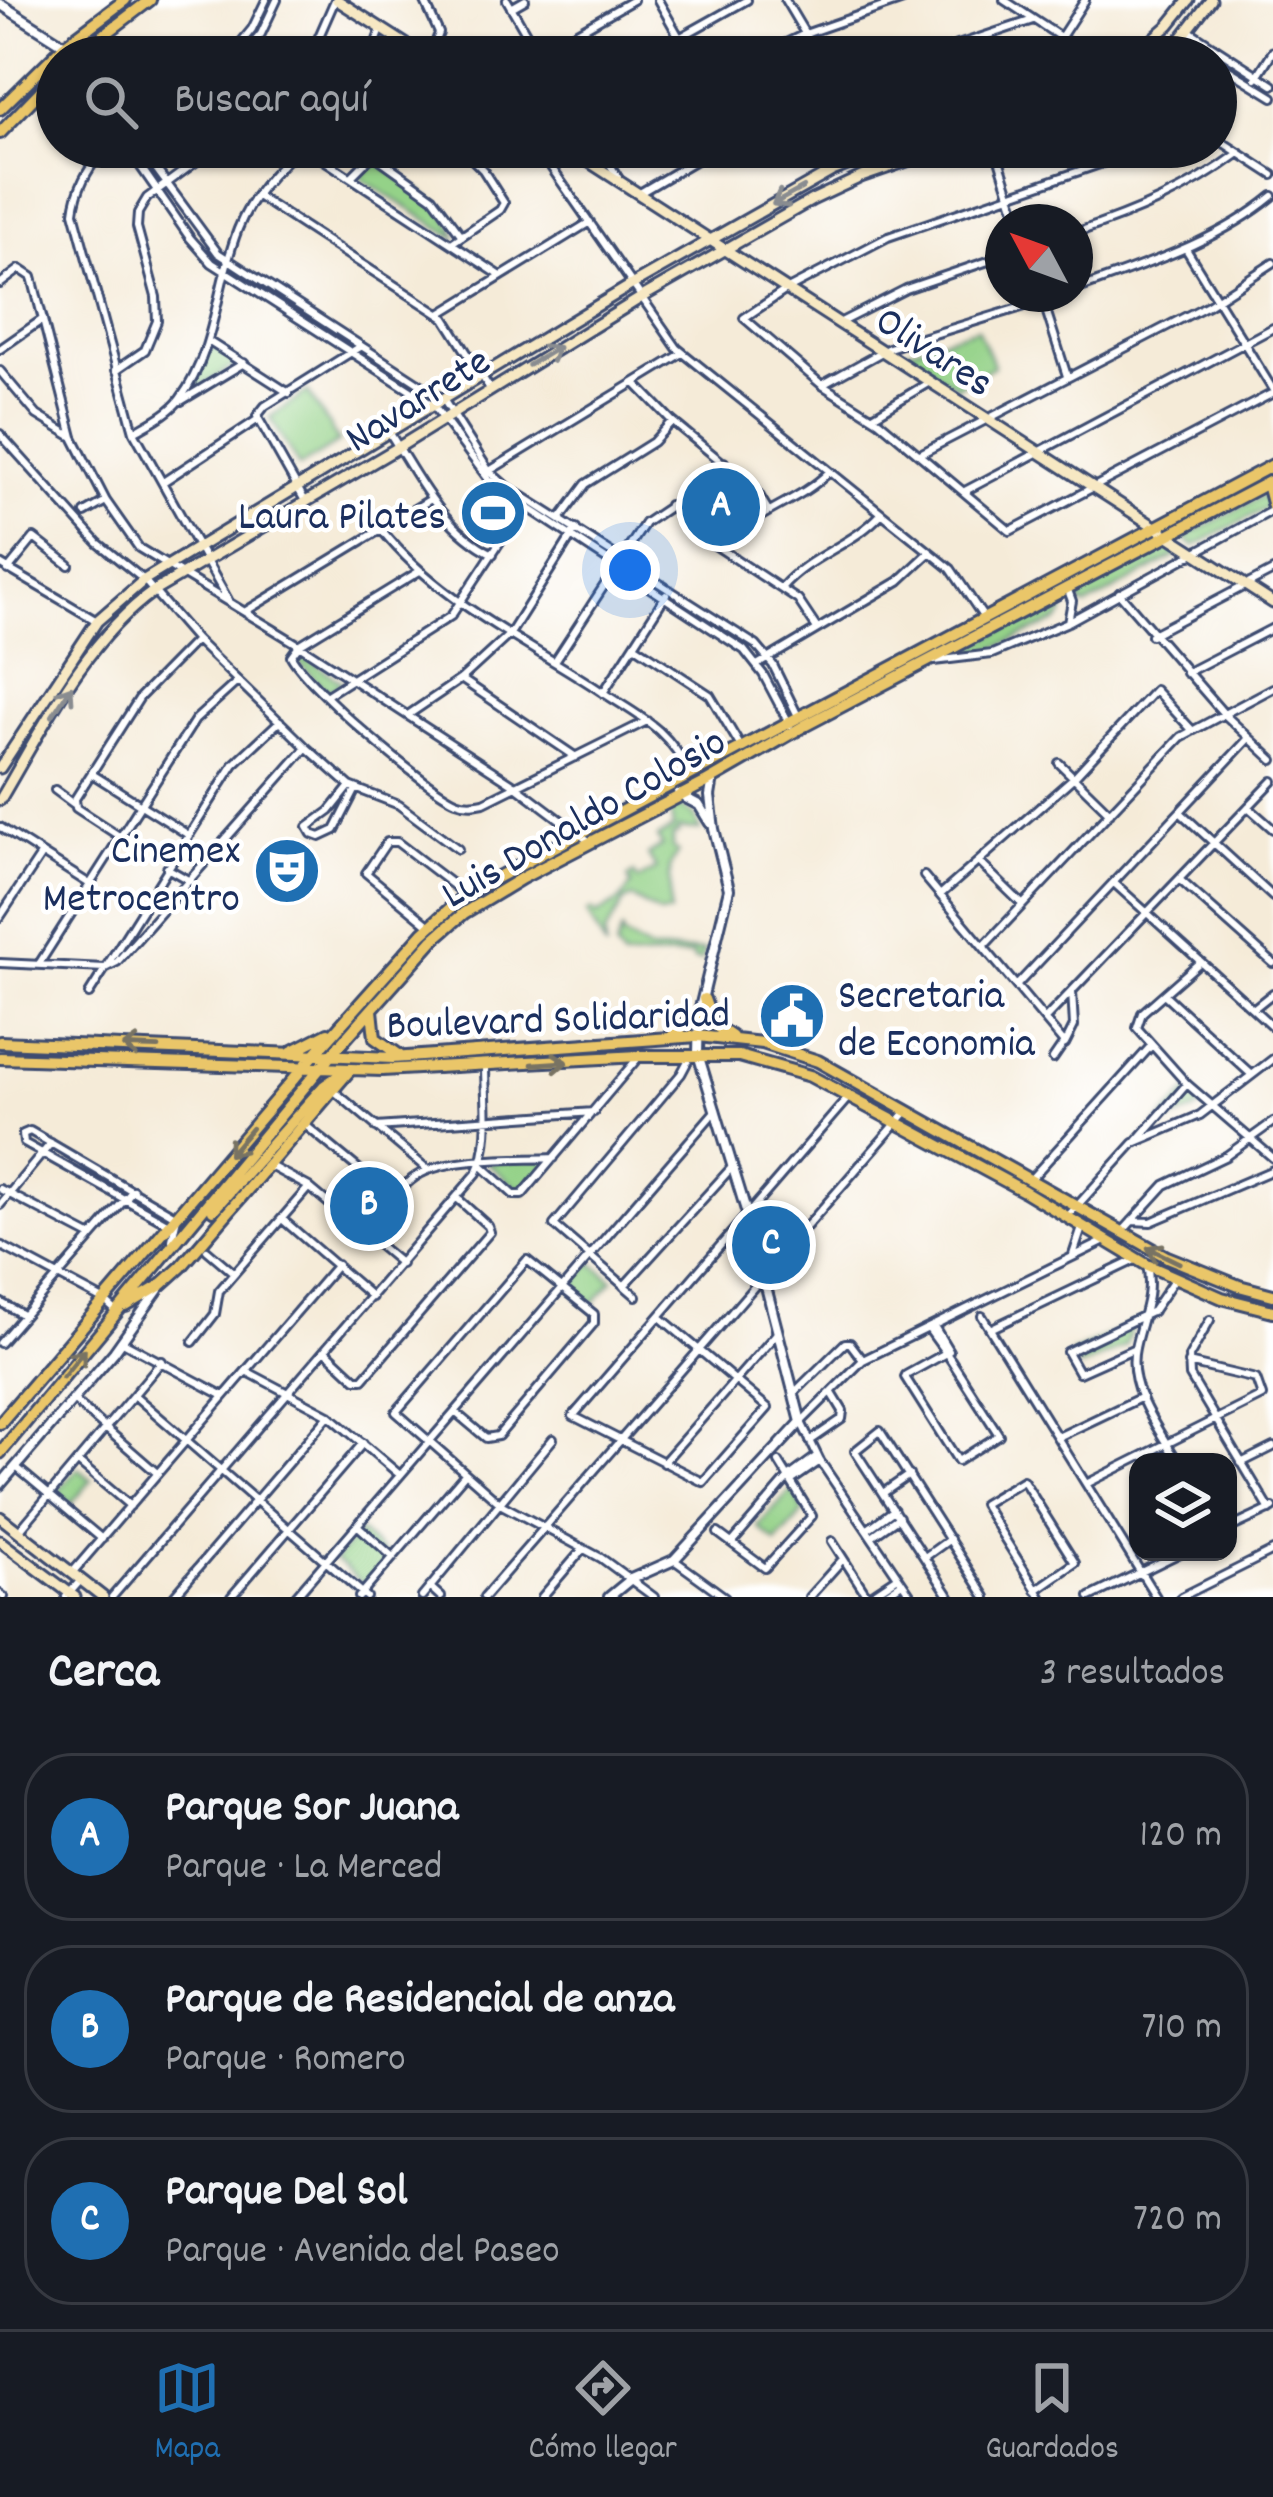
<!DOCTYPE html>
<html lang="es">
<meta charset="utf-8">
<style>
body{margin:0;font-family:Dekko,sans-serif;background:#242831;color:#f1f3f6}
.controls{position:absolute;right:36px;bottom:36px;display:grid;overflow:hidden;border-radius:24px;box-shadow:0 3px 9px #0004}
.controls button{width:108px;height:108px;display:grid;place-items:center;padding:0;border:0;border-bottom:3px solid #363941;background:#171b24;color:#f1f3f6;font:60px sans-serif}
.compass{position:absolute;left:985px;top:204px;width:108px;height:108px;border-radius:50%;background:#171b24;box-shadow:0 3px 9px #0004;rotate:311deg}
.you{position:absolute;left:630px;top:570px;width:42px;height:42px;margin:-30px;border:9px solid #fff;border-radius:50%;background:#1a73e8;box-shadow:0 0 0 18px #1a73e833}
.badge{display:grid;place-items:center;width:78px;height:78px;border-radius:50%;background:#1f6fb2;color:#fff;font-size:39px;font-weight:700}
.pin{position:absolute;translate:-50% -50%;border:6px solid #fff;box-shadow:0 3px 12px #0006}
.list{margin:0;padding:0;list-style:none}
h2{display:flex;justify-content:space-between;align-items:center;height:156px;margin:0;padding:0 48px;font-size:51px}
h2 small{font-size:39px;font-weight:400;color:#9ea1a6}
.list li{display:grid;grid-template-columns:78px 1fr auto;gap:36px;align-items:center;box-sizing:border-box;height:168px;margin:0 24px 24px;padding:0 24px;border:3px solid #363941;border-radius:48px}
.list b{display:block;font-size:45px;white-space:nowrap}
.list p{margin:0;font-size:39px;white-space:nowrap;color:#9ea1a6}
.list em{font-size:39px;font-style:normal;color:#9ea1a6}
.icon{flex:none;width:66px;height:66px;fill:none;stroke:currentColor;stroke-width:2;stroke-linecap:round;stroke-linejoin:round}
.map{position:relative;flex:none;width:1273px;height:1597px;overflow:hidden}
.search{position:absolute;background:#171b24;box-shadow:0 3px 9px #0004;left:36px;right:36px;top:36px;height:132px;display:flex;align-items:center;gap:30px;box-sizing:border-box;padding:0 42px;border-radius:66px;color:#9ea1a6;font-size:45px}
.sheet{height:732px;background:#171b24}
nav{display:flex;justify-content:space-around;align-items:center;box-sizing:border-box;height:168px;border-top:3px solid #363941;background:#171b24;font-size:33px;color:#9ea1a6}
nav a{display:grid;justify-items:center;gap:6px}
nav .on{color:#1f6fb2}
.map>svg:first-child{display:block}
.green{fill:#94d288;stroke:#588073;stroke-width:3}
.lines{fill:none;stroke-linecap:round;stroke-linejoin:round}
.minor-casing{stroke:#3c4b70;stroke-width:12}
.tertiary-casing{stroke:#3c4b70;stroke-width:14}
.secondary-casing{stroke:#3c4b70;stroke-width:15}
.primary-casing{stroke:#3c4b70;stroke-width:16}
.minor{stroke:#fff;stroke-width:6}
.tertiary{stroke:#fff;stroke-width:8}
.secondary{stroke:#f7e8c3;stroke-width:9}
.primary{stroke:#eac669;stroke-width:10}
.oneway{stroke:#898c90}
.oneway2{stroke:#787363}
.labels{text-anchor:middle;stroke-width:9;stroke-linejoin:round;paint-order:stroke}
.street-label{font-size:42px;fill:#1b2f5e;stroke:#fff}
.poi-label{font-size:42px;fill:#1b2f5e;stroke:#fff;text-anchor:end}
</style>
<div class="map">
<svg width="1273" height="1597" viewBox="0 0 1273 1597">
<rect width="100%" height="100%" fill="#fff"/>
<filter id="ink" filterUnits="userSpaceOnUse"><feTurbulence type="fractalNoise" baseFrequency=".00833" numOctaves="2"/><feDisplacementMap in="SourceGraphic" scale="24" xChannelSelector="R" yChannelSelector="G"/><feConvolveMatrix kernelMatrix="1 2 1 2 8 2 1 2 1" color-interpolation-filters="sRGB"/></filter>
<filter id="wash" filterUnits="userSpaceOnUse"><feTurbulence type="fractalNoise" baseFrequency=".004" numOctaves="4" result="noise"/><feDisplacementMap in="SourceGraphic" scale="48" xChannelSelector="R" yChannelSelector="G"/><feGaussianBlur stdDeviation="2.7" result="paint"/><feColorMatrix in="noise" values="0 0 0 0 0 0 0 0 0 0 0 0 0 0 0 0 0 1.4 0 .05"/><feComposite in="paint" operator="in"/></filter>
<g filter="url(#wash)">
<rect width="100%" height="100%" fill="#f5ebd8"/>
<path class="green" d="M378,163C407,182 448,202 456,238L363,180L361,175Z
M977,328L994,366L957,386L900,352Z
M211,345L239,363L186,395Z
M308,392L339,442L299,467L270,417Z
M725,468L755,492L765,509L734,528L723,543L694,526L677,506L705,488Z
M1264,495L1267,508L1194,546L1183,538Z
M1167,548L1177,549L1179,554L1086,606L1080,604L1079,593Z
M1065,599L1063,615L1058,621L990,650L956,654Z
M299,653L342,682L327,691L296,659Z
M681,807L694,815L700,830L678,829V834L673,835V849L678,852L670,867V913L659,914L633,898L624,902L605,934L606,949L587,913L592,910L596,915L620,901L631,885L628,878L634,874L638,880L656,869L648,855L662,846L658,838L673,828L670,810Z
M622,930L623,936L650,951H704L702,960H694L692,955L623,959L616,948Z
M1189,1090L1203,1107L1155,1128V1127Z
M553,1158L523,1193L486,1162Z
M372,1186L389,1200L367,1226L350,1212Z
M765,1201L796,1227L766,1264L752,1217Z
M591,1262L613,1280L591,1306L569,1288Z
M1133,1324L1125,1346L1080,1368L1072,1353Z
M78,1468L92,1480L71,1504L57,1492Z
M792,1489L804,1512L776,1543L758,1527Z
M359,1532L389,1558L365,1586L335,1560Z"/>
</g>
<g filter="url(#ink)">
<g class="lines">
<g class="minor-casing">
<path id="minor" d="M424,0L439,33L430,57
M507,0L538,54
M658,0L679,37
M785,0L819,57
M1004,0L1091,57
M511,8L525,0
M1188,30L1273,85
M1061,37L1085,0
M1180,40L1208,57
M538,54L633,0
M229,57L252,29L266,0
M242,57L261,34L277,0
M310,57L335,0
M371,57L381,29
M645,57L747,0
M757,57L805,34L903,0
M922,57L1033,20
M1216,62L1273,97
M1256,78L1273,51
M1216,138L1273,175
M104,147C89,169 77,185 74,212L134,432L228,600
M127,147L190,238L212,263L433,405L492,484L744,650L763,674L790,725
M140,147L218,253L443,399L489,471L505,485L756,645L773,665L799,718
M304,147L501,276
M537,147L677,348L951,569L984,618
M599,147L619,179
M995,147L1019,222
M1149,147L888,237L786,290L744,318L822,385L879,421L1010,531L1273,393
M374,155L433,197L462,236
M351,177L381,147
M638,194L718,147
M257,196L445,318L490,389
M1075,233C1135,213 1188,191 1239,153
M453,242L500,210L504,203L483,170L460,147
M1186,249L1273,390
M0,284L20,269L32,277L73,437
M1075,290C1143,265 1216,243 1273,196
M1041,294L1067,376
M440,314L590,222
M841,322L906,289L1003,256
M208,341L289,393
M0,349L43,319
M116,370L145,350L157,321L156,297L137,227L138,213L147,198L216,147
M0,371L37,415L73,437L106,501L139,548L299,645L516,786L590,842
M637,385L672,421L756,490L768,510
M822,385L889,348L1064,294
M181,401L244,363
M873,416L928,383
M134,432C149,423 170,413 180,399C216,350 216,285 238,229C251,196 275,170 300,147
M389,432C419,478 441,528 493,554
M0,434L98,543L144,580L196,640L306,747L350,786L399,805L458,849
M920,454L1208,305L1273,263
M486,473L683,353
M163,482L257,420
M965,491L1273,328
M305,501L257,416L265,406L361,346
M669,505L701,536L798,600L816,627
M85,513L106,501
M560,519L586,484L653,442L672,421
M381,529C437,600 521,639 596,688C639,717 666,725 690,774
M723,550C750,511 796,505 829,472
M0,564L97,621
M8,570L34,538L69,565
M418,572L299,645L291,656C308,687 422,786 456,801C466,805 474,804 484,802L647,721
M782,587C810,555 853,545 881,514
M1068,590L1072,601L1068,622
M1119,593L1224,714L1273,760
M246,611L431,499
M1151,635L1273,571
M634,645L710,695L741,747
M555,661L645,523L706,482L724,462
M934,661L992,654L1068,622L1273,510
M757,665L899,581L929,553
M1186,673L1273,628
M461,679L576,757
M603,693L666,595
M327,695L451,616L523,507
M408,715L461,679L510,634L576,529
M1059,763L1110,813
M92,774L187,834
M350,786L330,811L308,827L312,834L320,837L335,830L356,789
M55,790L74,804
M1248,807L1273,829
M1180,812L1273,897
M0,827L88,883
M119,836L76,808L75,799L140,697L195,641
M979,862L1022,904
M167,868L190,881
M924,876L1064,1043L1053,1059
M1180,880L1273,963
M1114,883L1273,1027
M940,895L1073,778L1155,690L1192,730
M0,917L41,855
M430,926L366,873L387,842H397L465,894
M984,946L1181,737L1273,688
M1200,962L1142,1013L1137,1028L1187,1084L1273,1158
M0,963L105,968L117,962L306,748
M39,964L195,720L238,681
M1018,984L1249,738
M89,994L234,764L280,721
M1164,994L1252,1075
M1253,1009L1273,993
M1046,1018L1273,781
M1065,1044L1074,1026L1072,991
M333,1090L427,1169
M304,1124L394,1198
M376,1127L594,1112
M1137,1141L1187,1084
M481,1165L514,1195H522L637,1059
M270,1166L309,1187L401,1264
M1029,1181L1151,1046
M0,1189L92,1237
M0,1205L51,1143
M343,1214L372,1180
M1067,1217L1134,1143L1200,1115L1273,1059
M282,1219L372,1297
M1132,1221L1151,1222L1273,1170
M167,1223L24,1143L23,1134L30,1131L177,1217L172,1240
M1123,1231L1165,1185L1226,1156L1273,1122
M365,1233C381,1215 395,1191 415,1177C445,1156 518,1160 554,1158
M0,1245L105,1301L116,1311
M207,1250L234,1273
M1073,1255L1082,1228
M1147,1265C1154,1296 1141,1318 1135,1348C1126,1388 1159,1430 1178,1462
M624,1286L733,1166
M636,1296L554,1225L681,1074L689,1059
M0,1302L23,1315
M1152,1312L1175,1278
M982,1316L1156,1597
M660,1317L768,1408L703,1482L573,1416L848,1098
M1210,1320L1189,1357L1190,1376L1270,1510
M934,1326L949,1351
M928,1328L951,1360L999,1435L958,1461L905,1377L906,1375L944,1354L949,1351
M990,1329L1137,1259
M121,1341L224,1396
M193,1342L215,1314L219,1291L309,1187
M0,1343L133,1190
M1135,1348L1079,1373L1067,1352L1153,1311
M325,1350L356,1379H363L490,1232L488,1226L457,1198
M246,1371L329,1415L400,1475
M793,1394L845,1343H850L863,1360
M134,1395L367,1597
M73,1400L157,1473
M455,1412L486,1438L498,1436L594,1323V1314L527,1260L396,1412L502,1505L601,1558L654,1597
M1058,1437L1142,1397
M810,1441L842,1419L843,1411L832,1393
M78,1462L130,1506
M663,1463L777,1333
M1241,1463L1273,1447
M16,1467L102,1539
M794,1479L820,1461
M1086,1484L1262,1396L1256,1379L1188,1363
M883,1493L909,1475
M357,1525L393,1557
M868,1529L894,1510
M1228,1529L1273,1508
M18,1532L162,1361
M718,1533L765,1568L812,1516L779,1462
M872,1536L899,1517
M832,1541L868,1597
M732,1543L790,1476L817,1456
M925,1557L950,1539
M674,1560L725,1597
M72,1573L337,1265
M430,1587L441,1597
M1036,1590L1075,1563L1023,1480L983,1504L1041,1597
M0,1594L4,1597
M66,1597L81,1580
M112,1597L477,1173C492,1142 485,1100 485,1066
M173,1597L329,1415
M231,1597L363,1443
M295,1597L716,1110
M359,1597L465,1474
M422,1597L553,1439
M484,1597L907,1111
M542,1597L583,1549
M809,1597L843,1559
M868,1597L898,1577
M881,1597L902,1583
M912,1597L820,1461L801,1422L863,1360L1105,1241
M950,1597L855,1451L880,1431L986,1597
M1090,1597L1182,1552
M1181,1597L1273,1551"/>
</g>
<g class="tertiary-casing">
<path id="tertiary" d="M0,4L79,54
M678,794L699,805L710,823
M0,1485L114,1352L158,1290
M609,1597L631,1579L674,1560L801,1422L748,1217L698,1054L699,1012L729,889L714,829L710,796L713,778"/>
</g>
<g class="secondary-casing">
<path id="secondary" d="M337,0L426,57
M1133,57L1169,25L1189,0
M1160,57L1180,40L1211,0
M566,147L1273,603
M0,768L97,621L144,580L633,284L832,171L894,147
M0,800C42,729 85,640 154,591L399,447L642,297L812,200L861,177L948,147
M0,1517L103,1597
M0,1541L75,1597"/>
</g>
<g class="primary-casing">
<path id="primary" d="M75,57L150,0
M0,109L64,46L125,0
M0,133L57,74
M1267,484L1273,507
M704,999L713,1024L732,1037
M372,1010L375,1038L399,1055
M670,1038L699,1012
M0,1042L393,1058L698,1036L762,1043L818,1061L1167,1257L1239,1286L1273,1295
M291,1052L328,1033
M0,1058L382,1070L639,1056H739L810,1076L1024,1191L1147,1265L1222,1298L1273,1311
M213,1210L324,1086L344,1072
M126,1306L161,1285L181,1267L349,1071
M0,1423L314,1055L423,933L466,894L1273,465
M0,1453L331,1055L433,940L464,913L522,878L705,783L804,726L1273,480"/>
</g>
<use href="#minor" class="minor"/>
<use href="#tertiary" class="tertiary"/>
<use href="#secondary" class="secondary"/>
<use href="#primary" class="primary"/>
</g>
<defs><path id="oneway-shaft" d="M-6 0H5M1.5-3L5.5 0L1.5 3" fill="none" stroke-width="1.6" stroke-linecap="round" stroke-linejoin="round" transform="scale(3)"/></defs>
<g class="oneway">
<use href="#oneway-shaft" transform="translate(788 196) rotate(151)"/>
<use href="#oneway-shaft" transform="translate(544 356) rotate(-31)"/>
<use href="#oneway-shaft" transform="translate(62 701) rotate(-57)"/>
</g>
<g class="oneway2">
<use href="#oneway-shaft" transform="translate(141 1047) rotate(-178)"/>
<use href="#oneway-shaft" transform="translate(550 1063) rotate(-4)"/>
<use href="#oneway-shaft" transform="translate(240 1142) rotate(130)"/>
<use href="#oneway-shaft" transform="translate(1163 1255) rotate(-154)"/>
<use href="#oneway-shaft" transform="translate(74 1363) rotate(-51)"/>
</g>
</g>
<defs>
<g id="stadium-disc" transform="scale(3.45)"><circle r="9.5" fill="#1f6fb2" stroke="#fff"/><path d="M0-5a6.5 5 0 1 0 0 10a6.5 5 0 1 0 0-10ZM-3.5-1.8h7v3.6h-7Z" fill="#fff"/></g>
<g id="theatre-disc" transform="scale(3.45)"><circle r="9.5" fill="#1f6fb2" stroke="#fff"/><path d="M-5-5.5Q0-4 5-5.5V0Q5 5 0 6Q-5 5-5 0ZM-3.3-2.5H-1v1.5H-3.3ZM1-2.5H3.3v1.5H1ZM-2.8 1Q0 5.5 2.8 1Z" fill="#fff"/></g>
<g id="civic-disc" transform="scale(3.45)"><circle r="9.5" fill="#1f6fb2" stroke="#fff"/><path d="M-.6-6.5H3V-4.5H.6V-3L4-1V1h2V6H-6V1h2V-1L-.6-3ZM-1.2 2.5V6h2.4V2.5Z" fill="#fff"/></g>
</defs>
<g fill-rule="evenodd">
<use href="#stadium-disc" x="493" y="513"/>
<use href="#theatre-disc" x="287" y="871"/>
<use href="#civic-disc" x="792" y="1016"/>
</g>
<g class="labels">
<g class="street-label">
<text transform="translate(936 349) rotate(33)" y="15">Olivares</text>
<text transform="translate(416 397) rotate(-32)" y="15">Navarrete</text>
<text transform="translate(582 815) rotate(-30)" y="15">Luis Donaldo Colosio</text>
<text transform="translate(558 1016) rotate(-2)" y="15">Boulevard Solidaridad</text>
</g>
<g class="poi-label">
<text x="446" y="528">Laura Pilates</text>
<text x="240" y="862">Cinemex<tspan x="240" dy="48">Metrocentro</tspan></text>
<text x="838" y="1007" text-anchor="start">Secretaria<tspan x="838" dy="48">de Economia</tspan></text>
</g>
</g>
</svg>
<div class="controls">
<button><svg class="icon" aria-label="layers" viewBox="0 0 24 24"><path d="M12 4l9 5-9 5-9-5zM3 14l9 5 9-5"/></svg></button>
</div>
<svg class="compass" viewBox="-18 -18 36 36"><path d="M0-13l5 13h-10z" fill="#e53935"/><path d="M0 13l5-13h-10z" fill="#9ea1a6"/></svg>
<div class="you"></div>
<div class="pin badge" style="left:721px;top:507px">A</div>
<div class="pin badge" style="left:369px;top:1206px">B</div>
<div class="pin badge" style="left:771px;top:1245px">C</div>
<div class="search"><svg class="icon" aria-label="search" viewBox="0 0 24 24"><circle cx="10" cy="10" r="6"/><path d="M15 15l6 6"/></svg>Buscar aquí</div>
</div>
<section class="sheet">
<h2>Cerca<small>3 resultados</small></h2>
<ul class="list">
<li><span class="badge">A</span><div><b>Parque Sor Juana</b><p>Parque · La Merced</p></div><em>120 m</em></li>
<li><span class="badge">B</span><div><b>Parque de Residencial de anza</b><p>Parque · Romero</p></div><em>710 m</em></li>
<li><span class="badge">C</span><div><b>Parque Del Sol</b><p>Parque · Avenida del Paseo</p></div><em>720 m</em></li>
</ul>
</section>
<nav>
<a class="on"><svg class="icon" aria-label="map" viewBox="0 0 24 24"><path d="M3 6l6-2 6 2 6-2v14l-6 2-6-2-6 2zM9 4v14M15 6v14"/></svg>Mapa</a>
<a><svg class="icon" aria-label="directions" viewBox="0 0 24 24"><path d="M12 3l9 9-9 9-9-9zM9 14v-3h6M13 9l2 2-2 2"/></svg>Cómo llegar</a>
<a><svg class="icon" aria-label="saved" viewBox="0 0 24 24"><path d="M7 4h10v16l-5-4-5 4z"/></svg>Guardados</a>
</nav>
